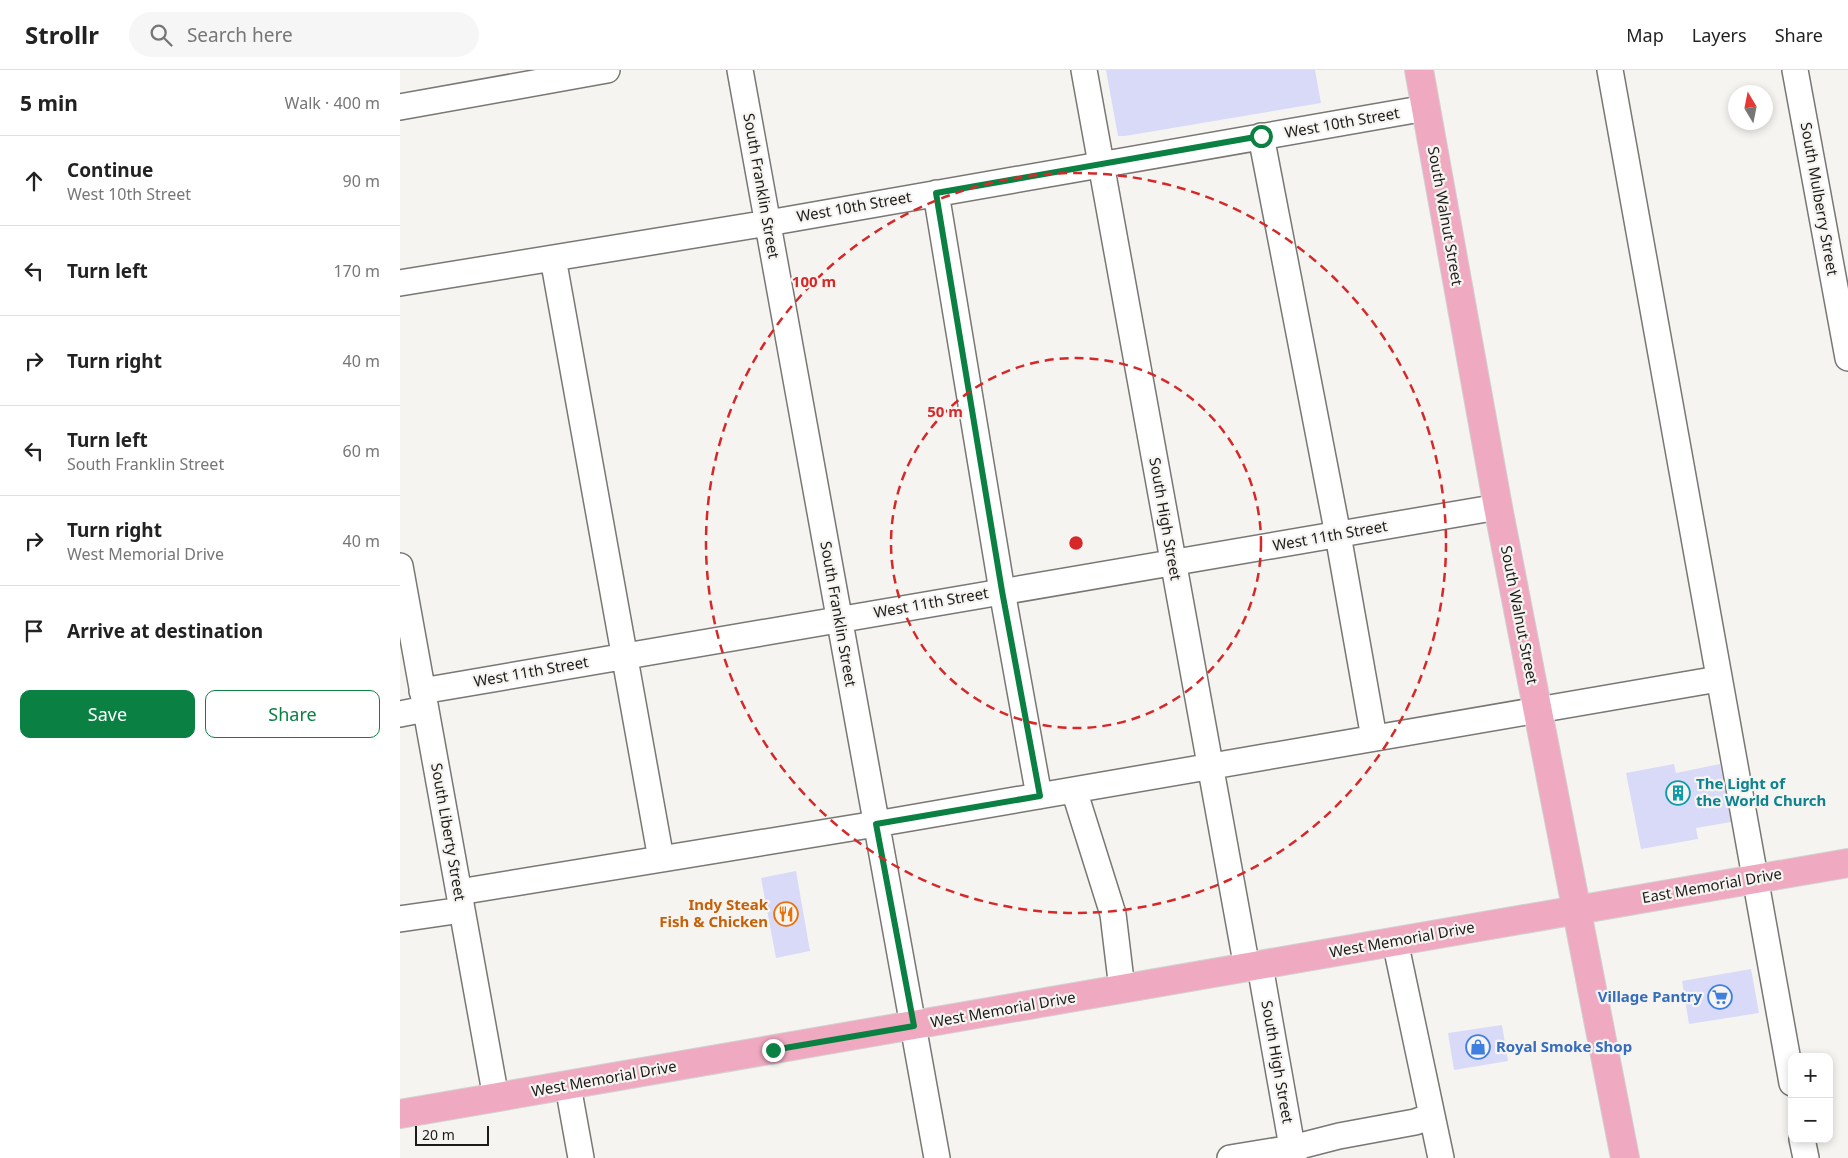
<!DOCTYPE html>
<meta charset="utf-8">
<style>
body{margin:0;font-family:"Noto Sans",sans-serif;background:#f6f6f6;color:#222}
.controls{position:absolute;right:15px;bottom:15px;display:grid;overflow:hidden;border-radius:10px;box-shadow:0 2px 8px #0003}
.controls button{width:45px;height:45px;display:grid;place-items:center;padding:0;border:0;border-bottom:1px solid #e0e0e0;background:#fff;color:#222;font:25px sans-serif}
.compass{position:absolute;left:1328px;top:15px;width:45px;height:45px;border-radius:50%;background:#fff;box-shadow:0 2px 8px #0003;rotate:350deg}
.scale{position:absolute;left:15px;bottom:12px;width:74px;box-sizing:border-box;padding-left:5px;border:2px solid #1c1b1a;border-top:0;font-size:14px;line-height:18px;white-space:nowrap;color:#1c1b1a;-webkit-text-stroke:4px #f6f4f1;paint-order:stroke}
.stop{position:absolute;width:15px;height:15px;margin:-11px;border:4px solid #0b8043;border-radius:50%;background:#fff}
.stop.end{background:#0b8043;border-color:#fff;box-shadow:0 1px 5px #0008}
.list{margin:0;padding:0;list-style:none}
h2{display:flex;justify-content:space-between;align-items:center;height:65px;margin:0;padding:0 20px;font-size:21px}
h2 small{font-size:16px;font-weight:400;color:#767676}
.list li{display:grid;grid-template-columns:32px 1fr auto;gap:15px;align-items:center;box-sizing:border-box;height:90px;padding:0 20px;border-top:1px solid #e0e0e0}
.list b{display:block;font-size:19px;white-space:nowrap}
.list p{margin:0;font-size:16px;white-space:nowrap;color:#767676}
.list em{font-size:16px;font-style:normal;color:#767676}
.actions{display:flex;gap:10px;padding:15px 20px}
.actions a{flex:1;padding:11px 0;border:1px solid #0b8043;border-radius:10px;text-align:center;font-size:18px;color:#0b8043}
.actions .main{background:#0b8043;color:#fff}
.icon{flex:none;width:28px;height:28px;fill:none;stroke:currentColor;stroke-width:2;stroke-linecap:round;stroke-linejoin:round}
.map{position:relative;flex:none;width:1448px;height:1088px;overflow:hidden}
header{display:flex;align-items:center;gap:30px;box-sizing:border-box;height:70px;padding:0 25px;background:#fff;border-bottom:1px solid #e0e0e0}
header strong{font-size:24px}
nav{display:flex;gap:28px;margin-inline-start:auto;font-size:18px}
.search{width:350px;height:45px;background:#f6f6f6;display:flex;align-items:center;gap:12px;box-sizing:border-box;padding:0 18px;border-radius:28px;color:#767676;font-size:19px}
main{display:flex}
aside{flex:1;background:#fff}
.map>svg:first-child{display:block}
.building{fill:#d8daf7}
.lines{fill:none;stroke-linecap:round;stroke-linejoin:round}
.minor-casing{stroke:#787774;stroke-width:28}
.major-casing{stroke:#d2d1d1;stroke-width:30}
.minor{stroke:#fff;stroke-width:25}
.major{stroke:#efaac1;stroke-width:28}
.route{stroke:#0b8043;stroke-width:6}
.ring{fill:none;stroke:#d62828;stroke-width:2.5;stroke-dasharray:9 6}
.labels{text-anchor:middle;stroke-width:4.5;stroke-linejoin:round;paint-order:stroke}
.street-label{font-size:15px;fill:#1c1b1a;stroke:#f6f4f1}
.culture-label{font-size:15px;font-weight:bold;fill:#0d838f;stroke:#f6f4f1;text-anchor:start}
.food-label{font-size:15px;font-weight:bold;fill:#c56008;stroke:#f6f4f1;text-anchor:end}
.shop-label{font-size:15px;font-weight:bold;fill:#366cbe;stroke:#f6f4f1;text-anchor:end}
.centre{fill:#d62828;stroke:#f6f4f1;stroke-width:2.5}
.ring-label{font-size:15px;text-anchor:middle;font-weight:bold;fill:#d62828;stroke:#f6f4f1;stroke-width:4.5;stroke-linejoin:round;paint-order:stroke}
</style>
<header>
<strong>Strollr</strong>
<div class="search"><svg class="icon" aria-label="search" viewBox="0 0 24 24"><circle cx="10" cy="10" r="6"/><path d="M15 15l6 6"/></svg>Search here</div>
<nav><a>Map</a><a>Layers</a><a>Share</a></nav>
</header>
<main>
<aside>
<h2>5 min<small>Walk · 400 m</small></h2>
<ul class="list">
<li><svg class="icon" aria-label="ahead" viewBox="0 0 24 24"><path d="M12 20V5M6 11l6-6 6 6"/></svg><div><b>Continue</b><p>West 10th Street</p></div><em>90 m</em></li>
<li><svg class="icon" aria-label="left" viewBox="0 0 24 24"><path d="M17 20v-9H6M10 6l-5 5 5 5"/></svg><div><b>Turn left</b></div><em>170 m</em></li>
<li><svg class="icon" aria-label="right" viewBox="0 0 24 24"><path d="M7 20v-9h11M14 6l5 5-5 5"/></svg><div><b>Turn right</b></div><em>40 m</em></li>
<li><svg class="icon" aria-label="left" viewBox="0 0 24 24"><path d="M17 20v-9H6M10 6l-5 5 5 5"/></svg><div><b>Turn left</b><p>South Franklin Street</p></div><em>60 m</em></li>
<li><svg class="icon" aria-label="right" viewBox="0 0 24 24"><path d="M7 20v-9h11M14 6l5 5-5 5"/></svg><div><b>Turn right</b><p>West Memorial Drive</p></div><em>40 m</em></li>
<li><svg class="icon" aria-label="arrive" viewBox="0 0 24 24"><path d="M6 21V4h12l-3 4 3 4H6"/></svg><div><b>Arrive at destination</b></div></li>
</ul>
<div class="actions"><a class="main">Save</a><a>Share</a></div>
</aside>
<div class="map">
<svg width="1448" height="1088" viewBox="0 0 1448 1088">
<rect width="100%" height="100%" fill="#f6f4f1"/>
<path class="building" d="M706,0H915L921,33L725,66H718Z
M1274,694L1276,703L1320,694L1331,752L1296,758L1298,769L1241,779L1226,703Z
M396,801L410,881L376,888L361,808Z
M1351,899L1359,943L1289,954L1282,911Z
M1102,955L1108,991L1054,1000L1048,963Z"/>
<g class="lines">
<g class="minor-casing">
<path id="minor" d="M340,0L537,1088
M684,0L847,898
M1210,0L1392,1013
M1395,0L1448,288
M0,37L207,0
M861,66L938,465L974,668
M536,123L602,521L639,726
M153,188L261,789
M0,213L368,153L1026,38
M0,496L96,1028
M22,621L1098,437
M0,644L25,639
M674,720L713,844L722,919
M59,822L476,754L1318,609
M0,849L62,840
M995,871L1041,1088
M860,896L894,1088
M168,1016L181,1088
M1402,1069L1406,1088
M830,1088L892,1078L939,1066L1015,1052L1032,1046"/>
</g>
<g class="major-casing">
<path id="major" d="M1019,0L1098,437L1225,1088
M0,1044L1448,793"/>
</g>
<use href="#minor" class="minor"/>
<use href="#major" class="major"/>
</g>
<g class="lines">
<path class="route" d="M373,980L514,956L476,754L640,726L602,521L536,123L861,66"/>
</g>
<g class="ring">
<circle cx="676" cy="473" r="185"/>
<circle cx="676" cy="473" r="370"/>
</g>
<defs>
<g id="building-ring" transform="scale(1.25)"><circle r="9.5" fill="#f6f4f1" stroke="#0f9aa8" stroke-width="1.5"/><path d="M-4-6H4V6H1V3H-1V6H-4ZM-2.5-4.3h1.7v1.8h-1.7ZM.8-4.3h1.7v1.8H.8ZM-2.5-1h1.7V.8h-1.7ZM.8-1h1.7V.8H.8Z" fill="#0f9aa8"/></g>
<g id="restaurant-ring" transform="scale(1.25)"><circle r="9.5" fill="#f6f4f1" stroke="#e8710a" stroke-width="1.5"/><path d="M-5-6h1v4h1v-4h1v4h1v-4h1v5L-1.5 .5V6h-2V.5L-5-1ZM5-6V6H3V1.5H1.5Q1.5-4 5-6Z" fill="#e8710a"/></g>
<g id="supermarket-ring" transform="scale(1.25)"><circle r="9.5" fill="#f6f4f1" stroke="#3f7fe0" stroke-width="1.5"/><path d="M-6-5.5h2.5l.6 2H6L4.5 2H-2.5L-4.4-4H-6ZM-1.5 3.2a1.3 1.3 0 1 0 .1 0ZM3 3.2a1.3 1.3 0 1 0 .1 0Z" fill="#3f7fe0"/></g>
<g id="shop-ring" transform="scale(1.25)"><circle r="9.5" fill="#f6f4f1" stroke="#3f7fe0" stroke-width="1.5"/><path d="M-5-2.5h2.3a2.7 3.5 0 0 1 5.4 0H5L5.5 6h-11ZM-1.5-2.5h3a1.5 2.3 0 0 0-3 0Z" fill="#3f7fe0"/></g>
</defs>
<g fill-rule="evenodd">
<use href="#building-ring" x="1278" y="723"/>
<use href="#restaurant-ring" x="386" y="844"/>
<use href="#supermarket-ring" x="1320" y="927"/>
<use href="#shop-ring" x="1078" y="977"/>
</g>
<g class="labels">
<g class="street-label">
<text transform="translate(942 53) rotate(-10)" y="5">West 10th Street</text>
<text transform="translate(361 116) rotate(80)" y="5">South Franklin Street</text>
<text transform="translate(1419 129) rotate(80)" y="5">South Mulberry Street</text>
<text transform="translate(454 137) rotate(-10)" y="5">West 10th Street</text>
<text transform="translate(1045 146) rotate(80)" y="5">South Walnut Street</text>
<text transform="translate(765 449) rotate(80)" y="5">South High Street</text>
<text transform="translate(930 466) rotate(-10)" y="5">West 11th Street</text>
<text transform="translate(531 533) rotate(-10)" y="5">West 11th Street</text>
<text transform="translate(438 544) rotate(80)" y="5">South Franklin Street</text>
<text transform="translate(1119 545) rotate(79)" y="5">South Walnut Street</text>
<text transform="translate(131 602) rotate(-10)" y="5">West 11th Street</text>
<text transform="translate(48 762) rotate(80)" y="5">South Liberty Street</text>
<text transform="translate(1312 816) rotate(-10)" y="5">East Memorial Drive</text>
<text transform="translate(1002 870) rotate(-10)" y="5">West Memorial Drive</text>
<text transform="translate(603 940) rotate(-10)" y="5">West Memorial Drive</text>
<text transform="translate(877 992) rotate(80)" y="5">South High Street</text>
<text transform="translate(204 1009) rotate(-10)" y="5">West Memorial Drive</text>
</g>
<g class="culture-label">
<text x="1296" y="719">The Light of<tspan x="1296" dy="17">the World Church</tspan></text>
</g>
<g class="food-label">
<text x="368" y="840">Indy Steak<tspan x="368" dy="17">Fish &amp; Chicken</tspan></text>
</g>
<g class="shop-label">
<text x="1302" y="932">Village Pantry</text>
<text x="1096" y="982" text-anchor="start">Royal Smoke Shop</text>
</g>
</g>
<circle cx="676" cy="473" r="8" class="centre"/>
<g class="ring-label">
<text x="414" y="217">100 m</text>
<text x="545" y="347">50 m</text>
</g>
</svg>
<div class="controls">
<button>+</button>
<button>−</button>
</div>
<svg class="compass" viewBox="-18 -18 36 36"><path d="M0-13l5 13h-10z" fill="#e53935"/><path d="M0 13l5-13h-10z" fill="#767676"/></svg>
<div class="scale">20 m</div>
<div class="stop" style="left:861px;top:66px"></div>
<div class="stop end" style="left:373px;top:980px"></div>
</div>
</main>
